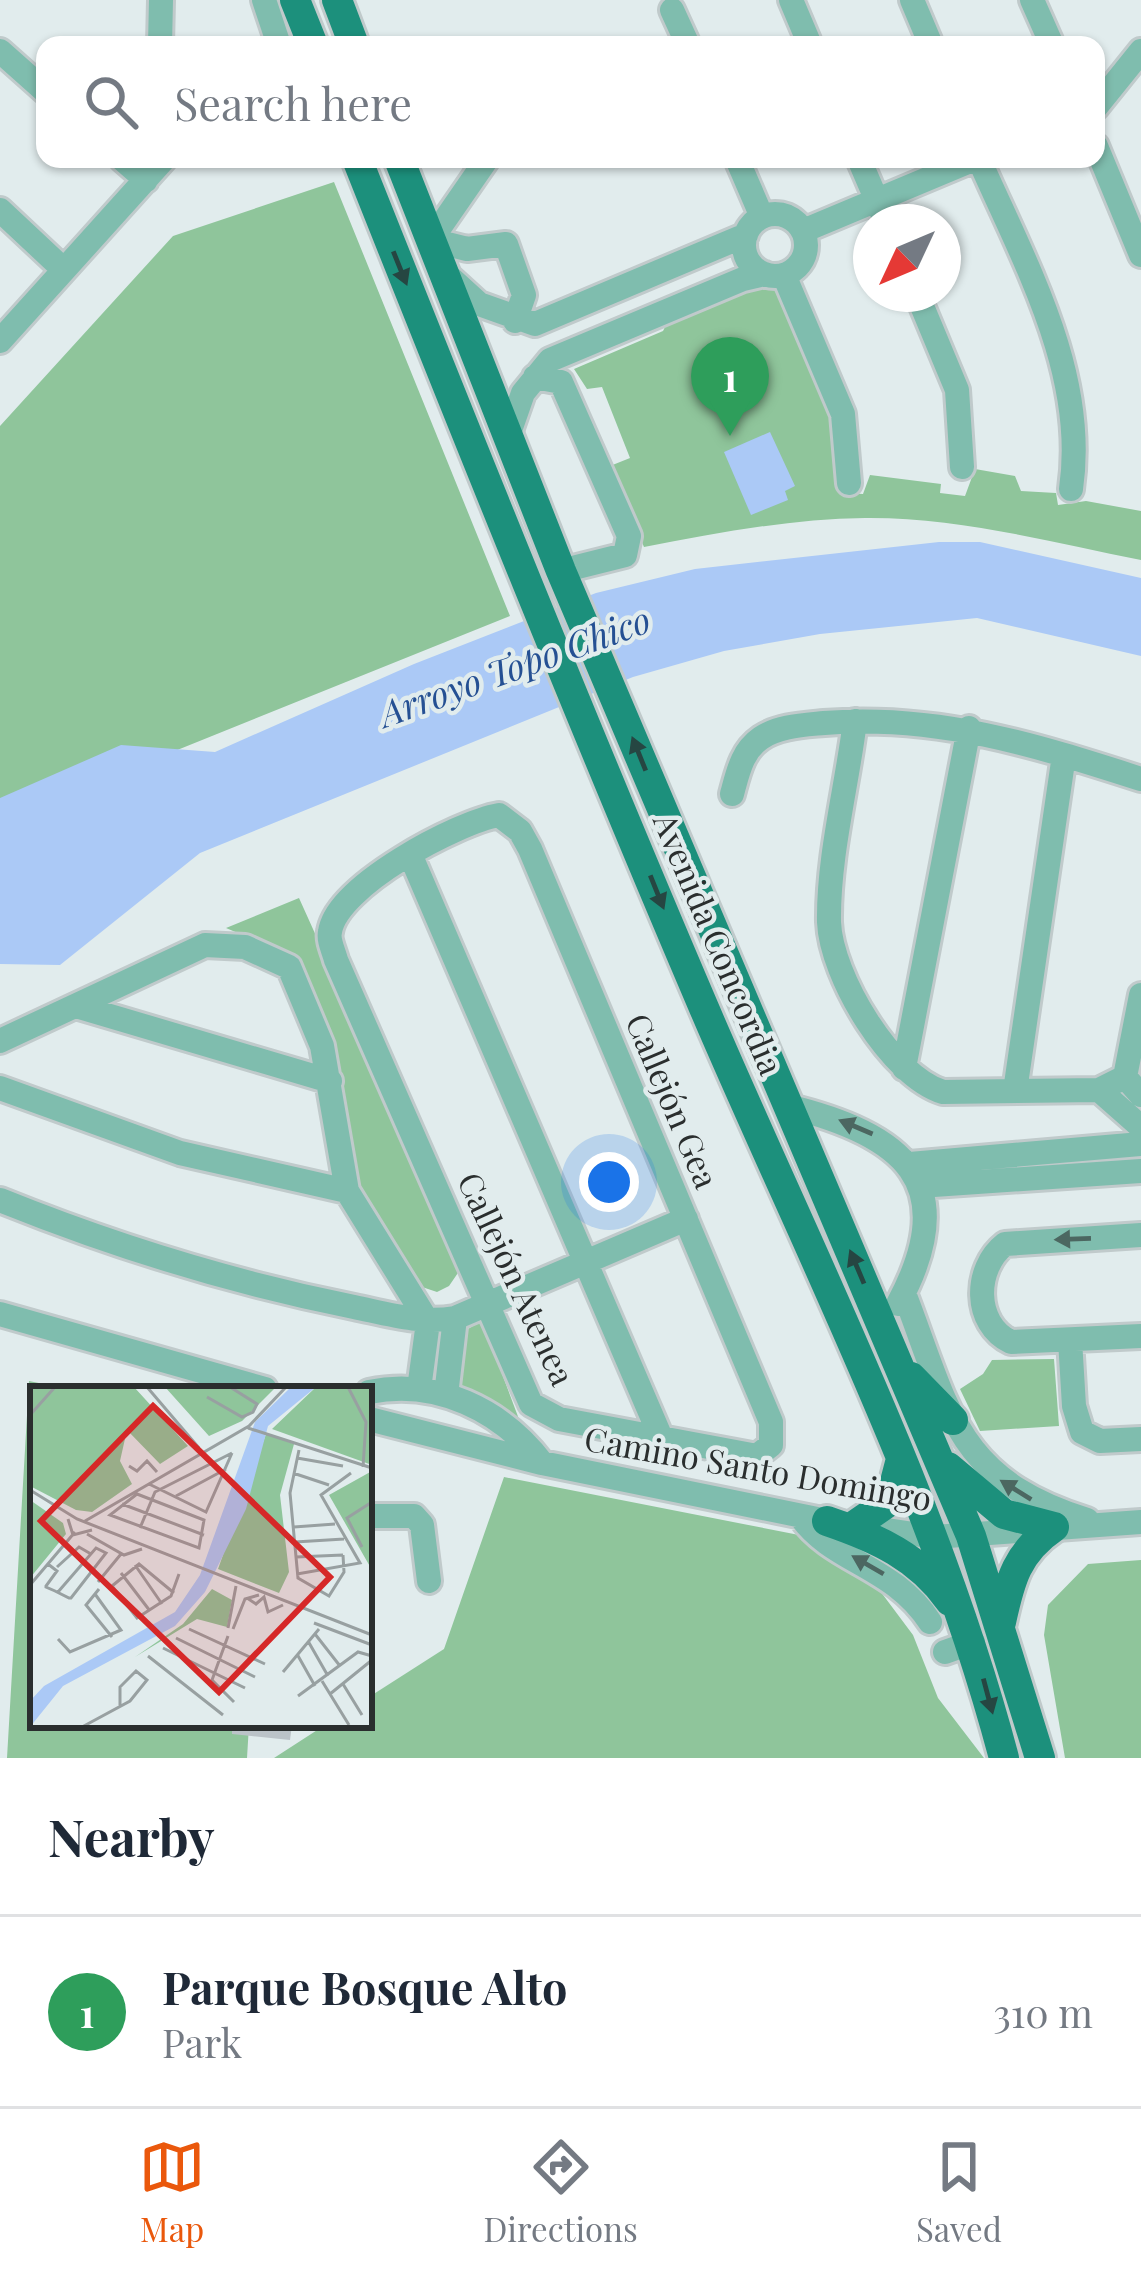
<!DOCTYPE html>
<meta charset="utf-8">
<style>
body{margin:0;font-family:"Playfair Display",serif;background:#f6f6f7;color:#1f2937}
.compass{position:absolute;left:853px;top:204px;width:108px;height:108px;border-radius:50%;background:#fff;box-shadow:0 3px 9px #0004;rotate:226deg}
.you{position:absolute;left:609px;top:1182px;width:42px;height:42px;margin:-30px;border:9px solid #fff;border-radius:50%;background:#1a73e8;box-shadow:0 0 0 18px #1a73e833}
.badge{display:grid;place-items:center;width:78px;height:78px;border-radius:50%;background:#ea580c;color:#fff;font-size:39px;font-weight:700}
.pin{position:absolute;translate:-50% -99px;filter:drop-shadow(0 3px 6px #0008)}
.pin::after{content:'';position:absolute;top:63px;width:42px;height:36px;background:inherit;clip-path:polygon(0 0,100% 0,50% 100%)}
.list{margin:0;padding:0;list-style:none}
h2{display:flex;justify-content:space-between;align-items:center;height:156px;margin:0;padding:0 48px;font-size:51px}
h2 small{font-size:39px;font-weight:400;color:#747a83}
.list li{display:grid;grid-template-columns:78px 1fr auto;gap:36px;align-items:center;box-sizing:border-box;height:192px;padding:0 48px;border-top:3px solid #e0e1e3}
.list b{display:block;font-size:45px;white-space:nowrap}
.list p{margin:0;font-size:39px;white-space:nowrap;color:#747a83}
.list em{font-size:39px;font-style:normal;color:#747a83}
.icon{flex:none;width:66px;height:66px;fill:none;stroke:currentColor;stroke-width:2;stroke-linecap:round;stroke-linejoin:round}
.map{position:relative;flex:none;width:1141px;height:1758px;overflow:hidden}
.search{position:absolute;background:#fff;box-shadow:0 3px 9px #0004;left:36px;right:36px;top:36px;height:132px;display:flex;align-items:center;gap:30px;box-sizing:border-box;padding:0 42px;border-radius:24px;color:#747a83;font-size:45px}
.sheet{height:348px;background:#fff}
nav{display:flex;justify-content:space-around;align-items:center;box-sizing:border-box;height:168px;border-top:3px solid #e0e1e3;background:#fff;font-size:33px;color:#747a83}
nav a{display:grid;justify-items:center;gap:6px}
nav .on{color:#ea580c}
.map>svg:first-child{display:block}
.green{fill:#8fc59b}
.water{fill:#abc9f6}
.building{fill:#bbc3c8}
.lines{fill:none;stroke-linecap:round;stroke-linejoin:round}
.minor-casing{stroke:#c0cacb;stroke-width:30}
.major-casing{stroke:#c0cacb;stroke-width:36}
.minor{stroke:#7fbdae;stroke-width:24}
.major{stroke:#1c907c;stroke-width:30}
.oneway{fill:#264642}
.oneway2{fill:#4c6761}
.labels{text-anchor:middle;stroke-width:9;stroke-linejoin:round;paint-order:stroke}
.street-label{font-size:33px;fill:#2a2e2e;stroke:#e1eced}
.water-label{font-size:36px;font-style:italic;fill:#255093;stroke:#e1eced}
.inset-road{fill:none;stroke:#98a0a1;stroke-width:3}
.view{fill:#d62828;fill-opacity:0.15;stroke:#d62828;stroke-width:6}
.inset-edge{fill:none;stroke:#2a2e2e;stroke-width:6}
</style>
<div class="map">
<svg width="1141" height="1758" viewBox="0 0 1141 1758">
<rect width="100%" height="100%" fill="#e1eced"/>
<path class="green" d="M334,182L510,616L83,788L0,872V426L173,236Z
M767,280L777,284L834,417L846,493L863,494L870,475L941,484L940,493L965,496L975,469L1015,476L1021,491L1056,493L1058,505L1086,501L1141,511V560C1050,542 958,517 865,518C790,519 716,533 644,547L610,466L630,458L602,387L587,389L574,369L663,331L670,317Z
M299,898L464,1264L449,1286L437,1292L422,1287L405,1269L363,1204L335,1055L296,958L226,928Z
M482,1320L523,1430L461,1389L468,1329Z
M1054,1359L1059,1426L980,1431L960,1389L983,1374L992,1360Z
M29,1381L68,1389H33V1725H249L247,1758H7Z
M504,1477L845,1544L913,1635L938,1698L984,1758H274L325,1725H369V1697L444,1649Z
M1141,1560V1758H1065L1044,1635L1048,1605L1088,1564Z"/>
<path class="water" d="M770,432L795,486L785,491L788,500L751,515L724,452Z
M939,542H980L1141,578V656L977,618L820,634L724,651L633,677L200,853L60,965L0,964V798L121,745L215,752L414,664L596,593L695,569Z"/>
<path class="building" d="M232,1725H292L290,1740L232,1734Z"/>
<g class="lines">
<g class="minor-casing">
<path id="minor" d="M264,0L279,45
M791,0L810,45
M912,0L931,45
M1032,0L1052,45
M672,10L688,45
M160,45L161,0
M0,51L45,91
M1096,107L1141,51
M1096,146L1141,255
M122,159L146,180
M487,159L431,240L467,249L506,244L524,295L515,321
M737,159L762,217
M859,159L886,222
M979,159C1024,262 1088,373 1071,489
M0,210L64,270
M744 245a31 31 0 1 1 62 0a31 31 0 1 1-62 0Z
M803,231L975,159
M446,274L479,304L535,324L746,235
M784,275L843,414L849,483
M917,294L957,390L962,467
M0,341L164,159
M535,377L561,382L629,536L625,555L561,571
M508,436L523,393L550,360L743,279L765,274
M855,721C847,786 828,857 829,922C831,976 891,1076 943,1092L1099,1090L1125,1077
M732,794C738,772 742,751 761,738C778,726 804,725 824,723C937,714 1035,745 1141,779
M499,815L520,831L530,849L771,1422V1445L757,1456L559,1419L531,1404L336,960C334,952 328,940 330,932C336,886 458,822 499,815Z
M410,854L662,1440
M76,1006L330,1081
M0,1041L205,945L245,947L289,967L322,1046L347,1191L428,1322L419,1389
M904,1068L969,728
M1125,1077L1141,995
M1125,1077L1141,1095
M0,1088L180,1153L347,1191
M1099,1090L1141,1127
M1015,1091L1064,755
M787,1106C902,1134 964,1182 898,1304
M910,1164L1141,1144
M919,1186L1141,1171
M0,1200C114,1246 234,1283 354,1307C388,1314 421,1324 455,1318L686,1219
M1141,1235L1005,1244C974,1268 973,1324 1011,1342L1141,1336
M904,1293C949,1410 955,1479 1087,1520
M0,1314L265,1389
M1070,1340L1074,1406L1082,1432L1100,1441L1141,1439
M369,1392C436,1378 502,1410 542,1463
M446,1395L455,1318
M369,1419L542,1463L827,1521L934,1537L1141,1522
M369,1516H414L422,1525L429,1581
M800,1516C833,1563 893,1565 930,1622
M945,1652L973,1642"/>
</g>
<g class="major-casing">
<path id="major" d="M295,0L313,45
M337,0L354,45
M357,159C470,443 584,727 704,1008C810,1256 935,1497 1004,1758
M399,159L561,571L971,1536L1040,1758
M911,1377L953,1420
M948,1467L1004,1514L1054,1527
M827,1521C877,1538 919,1557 950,1601
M855,1525L890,1501L901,1459
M1001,1622C1010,1580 1017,1552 1054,1527"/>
</g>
<use href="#minor" class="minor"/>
<use href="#major" class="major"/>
</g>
<defs><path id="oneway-solid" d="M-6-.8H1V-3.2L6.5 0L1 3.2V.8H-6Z" transform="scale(3)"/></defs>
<g class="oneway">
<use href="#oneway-solid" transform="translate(400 268) rotate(68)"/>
<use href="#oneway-solid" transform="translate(639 754) rotate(-112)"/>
<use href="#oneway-solid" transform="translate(657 892) rotate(68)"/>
<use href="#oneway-solid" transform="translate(857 1267) rotate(-113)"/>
<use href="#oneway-solid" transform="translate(988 1696) rotate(75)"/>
</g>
<g class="oneway2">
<use href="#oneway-solid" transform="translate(856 1127) rotate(-157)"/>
<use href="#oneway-solid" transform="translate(1073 1239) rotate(178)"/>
<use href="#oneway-solid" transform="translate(1016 1490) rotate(-148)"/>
<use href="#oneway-solid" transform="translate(868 1565) rotate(-150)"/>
</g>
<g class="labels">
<g class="street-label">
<text transform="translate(718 944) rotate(67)" y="12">Avenida Concordia</text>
<text transform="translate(672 1101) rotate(67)" y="12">Callejón Gea</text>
<text transform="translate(516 1279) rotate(65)" y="12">Callejón Atenea</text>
<text transform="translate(758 1469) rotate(10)" y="12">Camino Santo Domingo</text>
</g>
<g class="water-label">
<text transform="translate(515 667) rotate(-20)" y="13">Arroyo Topo Chico</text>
</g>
</g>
<g transform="translate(30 1386)">
<rect width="342" height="342" fill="#e1eced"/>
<path d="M0,1H104L158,60L130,78L97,44L90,75L102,98L62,126L46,124L0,100ZM135,1H246L212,35L179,50ZM286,1H342V79L242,43ZM236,48L264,58L250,109L259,186L249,207L188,183ZM342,85V184L299,109ZM0,114L33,137L36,148L0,192ZM182,203L202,214L197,241L167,233L105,271L153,238Z" fill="#8fc59b"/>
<path d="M261,1H286L238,40L216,123L175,206L145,240L33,300L0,341V315L14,300L145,226L170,189L225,36Z" fill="#abc9f6"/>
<path class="inset-road" d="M117,1L169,62M318,1L336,36L333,81M177,11L212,31L223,26L227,18L200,1M0,29L25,1M218,42L342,82M269,64L260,107L268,192L299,210L314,186L313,169M267,72L313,80M99,80L107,85L117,75L127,86M263,87L299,99M119,98L176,126L202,67M0,104L47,133L342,249M107,108L174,134L169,162L80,129ZM146,110L196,83M92,118L174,149M38,133L43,149L62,144M55,135L219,40L256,1M264,141L305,138M110,142L125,106L202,67M57,148L94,169L112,163M265,156L314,153M332,161L317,132L342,116M266,171L313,169M18,178L27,185L16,200V201L25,205L39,212H41L76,167L66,162L28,206M105,179L132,218M27,181L49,161L61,168M91,187L120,225M267,188L330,177L291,109L321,87M68,196L91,168M0,199L45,146M82,200L107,232L141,210L149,188M82,200L109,178L144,207M69,203L56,219L82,251M217,212L226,218L234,211L238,226L253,219M284,237L342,259M198,242L206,200M159,243L235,278M203,243L215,213L229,209M285,248L310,280M198,250L182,294L204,316M146,252L225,291M28,253L40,266L91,244L65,208M278,255L298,290M133,262L215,302M267,268L285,300M118,270L193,329M253,286L289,243M292,295L319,339M313,298L332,329M300,308L342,274M268,310L328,266L342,270M52,341L100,315L117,294L106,285L90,301V320"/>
<path class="view" d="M123,20L300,191L189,306L11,135Z"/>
<rect width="342" height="342" class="inset-edge"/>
</g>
</svg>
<svg class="compass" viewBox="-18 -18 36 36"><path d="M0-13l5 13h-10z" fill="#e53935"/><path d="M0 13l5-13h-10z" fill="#747a83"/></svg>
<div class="you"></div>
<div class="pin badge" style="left:730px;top:436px;background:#2e9e5b">1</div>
<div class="search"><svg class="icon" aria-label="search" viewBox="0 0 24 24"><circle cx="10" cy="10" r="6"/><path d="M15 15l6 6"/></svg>Search here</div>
</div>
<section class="sheet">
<h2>Nearby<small></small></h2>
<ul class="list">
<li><span class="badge" style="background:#2e9e5b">1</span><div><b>Parque Bosque Alto</b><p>Park</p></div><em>310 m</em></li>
</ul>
</section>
<nav>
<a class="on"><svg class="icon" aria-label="map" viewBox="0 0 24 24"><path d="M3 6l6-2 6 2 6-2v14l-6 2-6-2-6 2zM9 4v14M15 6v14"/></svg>Map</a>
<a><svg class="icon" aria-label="directions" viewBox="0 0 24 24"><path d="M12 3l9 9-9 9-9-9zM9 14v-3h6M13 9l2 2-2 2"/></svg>Directions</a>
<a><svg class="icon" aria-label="saved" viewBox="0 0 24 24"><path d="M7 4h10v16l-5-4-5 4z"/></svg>Saved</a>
</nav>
